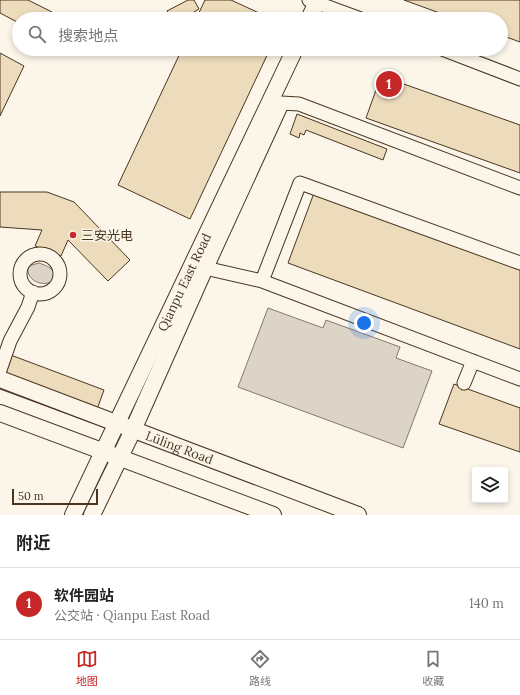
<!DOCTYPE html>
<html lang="zh">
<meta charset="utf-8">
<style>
body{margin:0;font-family:Lora,"Noto Sans SC",serif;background:#f2f2f2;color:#222}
.controls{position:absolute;right:12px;bottom:12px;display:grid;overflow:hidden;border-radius:4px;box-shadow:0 2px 6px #0003}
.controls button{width:36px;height:36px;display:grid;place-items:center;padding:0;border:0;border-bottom:1px solid #e0e0e0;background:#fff;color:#222;font:20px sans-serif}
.scale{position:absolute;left:12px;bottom:10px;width:86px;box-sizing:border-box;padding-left:4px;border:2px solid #4a3520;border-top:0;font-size:11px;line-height:14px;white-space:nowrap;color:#4a3520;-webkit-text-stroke:3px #fbf6e9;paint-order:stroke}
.you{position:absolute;left:364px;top:323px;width:14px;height:14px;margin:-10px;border:3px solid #fff;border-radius:50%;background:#1a73e8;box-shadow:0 0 0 6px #1a73e833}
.badge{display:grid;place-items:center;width:26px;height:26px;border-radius:50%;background:#c62828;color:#fff;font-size:13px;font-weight:700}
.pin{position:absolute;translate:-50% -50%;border:2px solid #fff;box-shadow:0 1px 4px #0006}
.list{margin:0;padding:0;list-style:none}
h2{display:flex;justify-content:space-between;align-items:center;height:52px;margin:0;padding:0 16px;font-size:17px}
h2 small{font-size:13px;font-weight:400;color:#767676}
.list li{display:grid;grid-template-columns:26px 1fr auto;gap:12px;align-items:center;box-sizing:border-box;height:72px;padding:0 16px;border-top:1px solid #e0e0e0}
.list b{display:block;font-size:15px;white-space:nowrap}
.list p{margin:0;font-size:13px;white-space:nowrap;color:#767676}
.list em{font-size:13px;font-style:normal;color:#767676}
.icon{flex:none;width:22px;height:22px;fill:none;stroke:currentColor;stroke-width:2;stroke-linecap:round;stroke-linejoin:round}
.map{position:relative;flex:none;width:520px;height:515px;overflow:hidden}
.search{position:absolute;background:#fff;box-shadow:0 2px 6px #0003;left:12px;right:12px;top:12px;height:44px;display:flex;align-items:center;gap:10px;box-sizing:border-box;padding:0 14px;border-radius:22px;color:#767676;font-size:15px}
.sheet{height:124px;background:#fff}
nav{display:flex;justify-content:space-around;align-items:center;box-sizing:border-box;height:56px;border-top:1px solid #e0e0e0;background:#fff;font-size:11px;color:#767676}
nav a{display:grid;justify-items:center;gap:2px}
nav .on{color:#c62828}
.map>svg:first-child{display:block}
.water{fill:#dcd4c6;stroke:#887966}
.building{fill:#ecdcbc;stroke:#4a3520}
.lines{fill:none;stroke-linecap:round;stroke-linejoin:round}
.minor-casing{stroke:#4a3520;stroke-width:15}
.major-casing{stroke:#4a3520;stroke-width:18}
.minor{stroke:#fbf6e9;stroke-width:13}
.major{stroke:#fbf6e9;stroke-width:16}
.poi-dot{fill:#c62828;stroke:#fbf6e9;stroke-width:1.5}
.labels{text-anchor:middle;stroke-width:3;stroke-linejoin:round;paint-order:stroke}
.poi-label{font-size:13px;fill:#4a3520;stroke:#fbf6e9;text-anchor:start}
.street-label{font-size:13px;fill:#4a3520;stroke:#fbf6e9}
</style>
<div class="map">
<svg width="520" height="515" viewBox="0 0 520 515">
<rect width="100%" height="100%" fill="#fbf6e9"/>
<path class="water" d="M39,263C47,266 54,268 56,277C47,290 25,282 28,266Z
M268,308L323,328L326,320L400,347L396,358L432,371L403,448L238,387Z"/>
<path class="building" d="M0,0H28L52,12L48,19H19V23L0,13Z
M188,0H194L199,9L182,19H172L167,11Z
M205,0H231L272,19H196Z
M404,0H520V42L501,35V19H456Z
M182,49H270L190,219L118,185Z
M0,53L24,66L0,116Z
M381,76L520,125V173L366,118Z
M297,114L387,149L383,160L306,130L304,135L300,133L299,138L290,134Z
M0,192H47L74,202L130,260L108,281L68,240L61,256L35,246L42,230L0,227Z
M314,193L520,270V349L288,263Z
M0,351L104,390L92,423L0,389Z
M454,384L520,408V452L439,424Z"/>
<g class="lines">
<g class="minor-casing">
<path id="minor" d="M309,0L361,19
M442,49L520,79
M281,103L299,104L520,188
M20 274a20 20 0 1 1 40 0a20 20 0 1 1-40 0Z
M205,268L262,281L520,379
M262,281L300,183L520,263
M0,370L10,341L28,307L33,292
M464,383L473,361"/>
</g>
<g class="major-casing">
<g id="major">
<path d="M309,19L318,0"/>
<path id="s1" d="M0,379L358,515"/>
<path d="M0,413L273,515"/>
<path id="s2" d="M73,515L295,49"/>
<path d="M92,515L133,430L205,268L279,107"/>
</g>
</g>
<use href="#minor" class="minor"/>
<use href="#major" class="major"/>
</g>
<circle class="poi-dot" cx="73" cy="235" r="4"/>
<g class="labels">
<g class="poi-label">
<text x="81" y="240">三安光电</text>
</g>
<g class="street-label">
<text dy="5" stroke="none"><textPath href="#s2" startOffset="258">Qianpu East Road</textPath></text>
<text dy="5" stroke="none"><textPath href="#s1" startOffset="192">Lüling Road</textPath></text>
</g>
</g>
</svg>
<div class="controls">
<button><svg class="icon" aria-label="layers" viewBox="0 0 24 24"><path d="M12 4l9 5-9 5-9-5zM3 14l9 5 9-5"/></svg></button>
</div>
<div class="scale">50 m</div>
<div class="you"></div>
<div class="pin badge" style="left:389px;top:84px">1</div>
<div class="search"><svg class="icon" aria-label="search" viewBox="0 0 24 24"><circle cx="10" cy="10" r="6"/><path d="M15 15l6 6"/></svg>搜索地点</div>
</div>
<section class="sheet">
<h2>附近<small></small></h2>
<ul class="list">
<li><span class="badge">1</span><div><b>软件园站</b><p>公交站 · Qianpu East Road</p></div><em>140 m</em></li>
</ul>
</section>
<nav>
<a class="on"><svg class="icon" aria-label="map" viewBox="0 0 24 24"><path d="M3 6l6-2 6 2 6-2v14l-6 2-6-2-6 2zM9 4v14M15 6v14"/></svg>地图</a>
<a><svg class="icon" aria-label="directions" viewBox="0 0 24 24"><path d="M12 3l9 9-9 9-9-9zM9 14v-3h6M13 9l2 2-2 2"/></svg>路线</a>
<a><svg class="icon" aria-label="saved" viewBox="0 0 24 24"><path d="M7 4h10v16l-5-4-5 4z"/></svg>收藏</a>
</nav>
